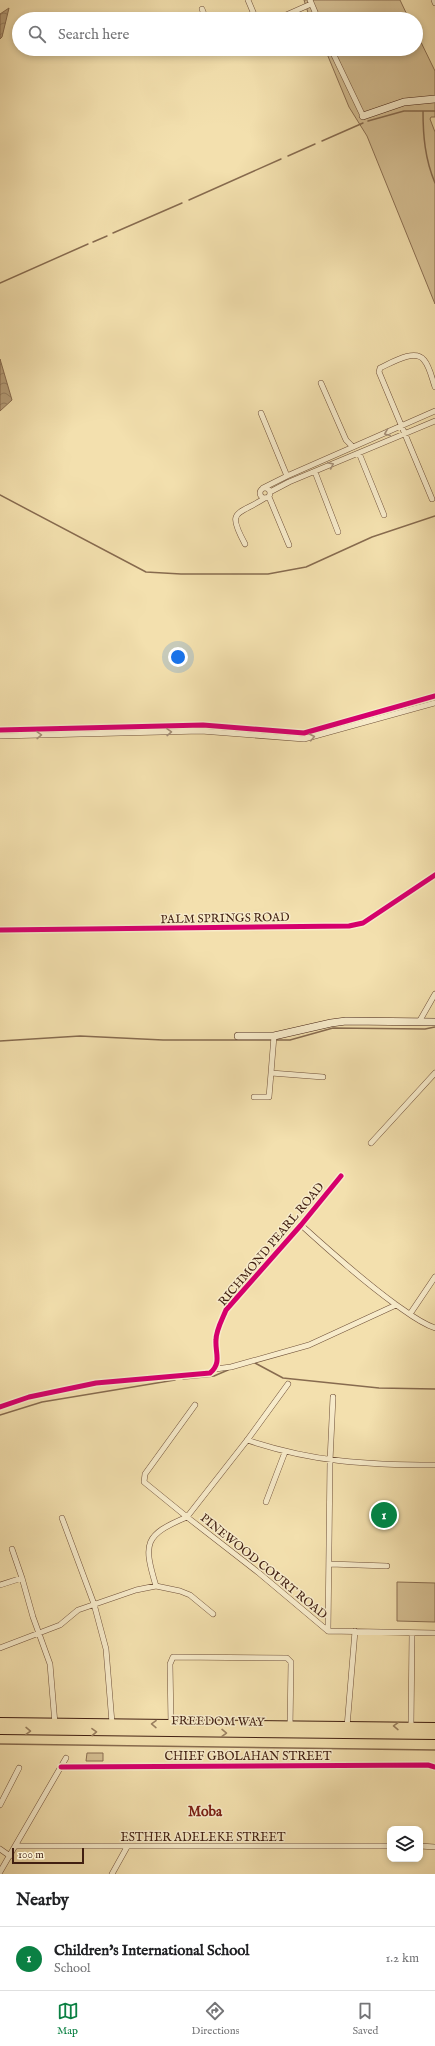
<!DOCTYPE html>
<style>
body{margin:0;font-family:"IM FELL English",serif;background:#f6f6f6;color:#202124}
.controls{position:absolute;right:12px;bottom:12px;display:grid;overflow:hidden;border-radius:8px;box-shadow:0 2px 6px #0003}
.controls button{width:36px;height:36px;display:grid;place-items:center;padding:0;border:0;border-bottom:1px solid #e0e0e0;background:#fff;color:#202124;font:20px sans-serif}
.scale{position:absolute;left:12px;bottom:10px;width:72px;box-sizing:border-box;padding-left:4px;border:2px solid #411f11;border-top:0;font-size:11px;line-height:14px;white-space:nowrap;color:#411f11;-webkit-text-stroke:3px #f7ebca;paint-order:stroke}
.you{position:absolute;left:178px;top:657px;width:14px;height:14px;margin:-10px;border:3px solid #fff;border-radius:50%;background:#1a73e8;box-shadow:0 0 0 6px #1a73e833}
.badge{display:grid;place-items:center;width:26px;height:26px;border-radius:50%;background:#0b8043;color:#fff;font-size:13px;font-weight:700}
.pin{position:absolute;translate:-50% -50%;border:2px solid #fff;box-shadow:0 1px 4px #0006}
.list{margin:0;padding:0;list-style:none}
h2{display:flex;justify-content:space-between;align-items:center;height:52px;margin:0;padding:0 16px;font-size:17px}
h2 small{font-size:13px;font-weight:400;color:#757577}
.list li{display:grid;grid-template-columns:26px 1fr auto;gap:12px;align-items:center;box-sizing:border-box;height:64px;padding:0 16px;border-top:1px solid #e0e0e0}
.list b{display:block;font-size:15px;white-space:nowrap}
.list p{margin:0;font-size:13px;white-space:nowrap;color:#757577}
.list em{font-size:13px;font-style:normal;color:#757577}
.icon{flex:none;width:22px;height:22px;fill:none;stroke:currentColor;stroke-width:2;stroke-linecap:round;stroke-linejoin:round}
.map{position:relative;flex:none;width:435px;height:1874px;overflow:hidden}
.search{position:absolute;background:#fff;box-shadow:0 2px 6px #0003;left:12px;right:12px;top:12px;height:44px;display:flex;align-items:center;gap:10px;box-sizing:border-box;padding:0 14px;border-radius:22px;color:#757577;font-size:15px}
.sheet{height:116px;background:#fff}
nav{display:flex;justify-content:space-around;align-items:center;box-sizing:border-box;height:56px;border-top:1px solid #e0e0e0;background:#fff;font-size:11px;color:#757577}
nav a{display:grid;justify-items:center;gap:2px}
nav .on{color:#0b8043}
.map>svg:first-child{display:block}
.grass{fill:#d5bf93;stroke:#8b6f52}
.water{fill:url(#water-waves);stroke:#876b4f}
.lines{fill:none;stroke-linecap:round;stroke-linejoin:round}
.stream{stroke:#876b4f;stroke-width:1.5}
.street-casing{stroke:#6e4f38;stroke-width:6}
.secondary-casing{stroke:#411f11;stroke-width:8}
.primary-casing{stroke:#411f11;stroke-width:10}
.street{stroke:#f7ebca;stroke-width:5}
.secondary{stroke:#f7ebca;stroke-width:7}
.primary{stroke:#f3e0ae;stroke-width:8}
.cycleway-casing{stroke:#f7ebca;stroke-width:8}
.cycleway{stroke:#d6006c;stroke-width:5}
.oneway{stroke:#a58f77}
.oneway2{stroke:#9a8060}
.labels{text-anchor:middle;stroke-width:3;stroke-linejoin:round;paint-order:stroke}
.street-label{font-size:12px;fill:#411f11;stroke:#f7ebca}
.quarter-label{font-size:14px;font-weight:bold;fill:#7a1f14;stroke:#f7ebca}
</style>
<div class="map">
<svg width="435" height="1874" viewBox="0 0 435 1874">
<defs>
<pattern id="water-waves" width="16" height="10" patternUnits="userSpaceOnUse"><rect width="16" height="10" fill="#b69e79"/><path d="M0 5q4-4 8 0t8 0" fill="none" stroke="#968062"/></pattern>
</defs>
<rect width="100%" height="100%" fill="#f3e0ae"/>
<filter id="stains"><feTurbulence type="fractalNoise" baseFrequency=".005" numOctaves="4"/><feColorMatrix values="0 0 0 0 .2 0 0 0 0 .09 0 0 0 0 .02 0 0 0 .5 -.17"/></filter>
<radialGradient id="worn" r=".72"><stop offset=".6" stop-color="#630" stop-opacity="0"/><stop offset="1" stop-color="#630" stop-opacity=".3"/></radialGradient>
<path class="grass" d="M304,0H400L409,19H310Z
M416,32L435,71V117H431L430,119L435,132V304L367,136L349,107L325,49H416Z
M397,1582L435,1583V1622L397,1621Z
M87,1753H103V1761H86Z"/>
<path class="water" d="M9,8L2,37L0,39V14Z
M0,359L12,400L0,411Z"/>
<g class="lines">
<path class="stream" d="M435,111H423C423,136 425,159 435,183
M368,121L404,111H423
M322,141L363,123
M288,156L315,144
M189,200L281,159
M113,233L182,203
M93,242L107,236
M0,283L88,244
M0,495L146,572L181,574H268L306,567L372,537L435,516
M0,1041L80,1036L163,1040H290L333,1028L425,1029L435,1027
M255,1363L283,1378L379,1388L435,1389
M183,1379L214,1376L228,1370
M0,1415L42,1402L175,1380
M0,1744L435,1750"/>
<g class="street-casing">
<path id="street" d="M248,0L256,19
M310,0L318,19
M434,0L435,3
M202,9L206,19
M277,19L311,4
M331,49L363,116
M207,50L209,49
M321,383L346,440L353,447
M261,413L287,476
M359,453L384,515
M315,472L338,532
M263,488L287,476L435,411
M260 493a5 5 0 1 1 10 0a5 5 0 1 1-10 0Z
M270,492L289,482L435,421
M269,497L289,545
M432,499L379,372L380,368C391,363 415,348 424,360C430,367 432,379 435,387
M245,544C226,509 237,516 265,498
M0,730L203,725L304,733L435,696
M0,736L201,731L304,739L435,703
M0,930L349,926L363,923L435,875
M419,1022L435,994
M274,1036L271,1073L323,1077
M254,1097H269L271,1073
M371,1143L435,1073
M301,1225C332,1253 362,1280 395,1304C408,1313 420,1323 435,1328
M410,1314L435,1277
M215,1369L231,1367L309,1345L396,1305
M288,1384L248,1439L187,1517L259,1573L328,1631
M0,1407L29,1397L96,1383L210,1373C222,1363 215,1353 216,1340C216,1330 222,1320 226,1310L301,1225L341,1176
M247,1440C313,1462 367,1465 435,1465
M266,1502L285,1452
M62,1518L94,1604L106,1649L112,1723
M12,1549L22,1578
M330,1564L387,1566
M0,1585L22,1578L33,1617L50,1664L55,1724
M156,1586C143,1543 144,1535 187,1517L144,1482L145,1474L195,1405
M328,1631L330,1461L333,1397
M328,1631L435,1633
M0,1648L60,1625L78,1610L136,1590L156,1586L180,1591L190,1595L213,1614
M171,1724L170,1664L173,1657L287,1658L291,1662L290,1728
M411,1726L412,1633
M347,1727L355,1631
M61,1767L428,1765L435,1767
M0,1805L19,1768
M16,1846H390
M420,1846L435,1847
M0,1849L10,1856
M0,1872L66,1758
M112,1874L127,1847"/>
</g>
<g class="secondary-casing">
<path id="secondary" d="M363,116L404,102L435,99
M238,1036H274L331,1023L346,1021L435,1022"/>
</g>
<g class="primary-casing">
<path id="primary" d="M0,1722L435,1727
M0,1730L435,1735"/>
</g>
<use href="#street" class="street"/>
<use href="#secondary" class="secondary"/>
<use href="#primary" class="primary"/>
<g class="cycleway-casing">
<path id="cycleway" d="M0,730L203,725L304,733L435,696
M0,930L349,926L363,923L435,875
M0,1407L29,1397L96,1383L210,1373C222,1363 215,1353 216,1340C216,1330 222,1320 226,1310L301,1225L341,1176
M61,1767L428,1765L435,1767"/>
</g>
<use href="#cycleway" class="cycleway"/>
</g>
<defs><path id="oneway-chevron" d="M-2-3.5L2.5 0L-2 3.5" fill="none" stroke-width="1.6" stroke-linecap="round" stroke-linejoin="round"/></defs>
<g class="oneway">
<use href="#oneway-chevron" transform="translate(387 433) rotate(157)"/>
<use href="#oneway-chevron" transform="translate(331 465) rotate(-24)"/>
<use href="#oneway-chevron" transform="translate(169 732) rotate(-2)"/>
<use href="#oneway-chevron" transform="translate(39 735) rotate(-2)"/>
<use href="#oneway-chevron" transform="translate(312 737) rotate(-12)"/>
</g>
<g class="oneway2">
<use href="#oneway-chevron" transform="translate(154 1724) rotate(-179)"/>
<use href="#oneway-chevron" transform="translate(396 1726) rotate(-179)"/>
<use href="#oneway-chevron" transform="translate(28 1731) rotate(1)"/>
<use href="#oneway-chevron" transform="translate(94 1732) rotate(-1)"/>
<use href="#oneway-chevron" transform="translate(224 1733) rotate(1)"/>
</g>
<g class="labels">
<g class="street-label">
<text transform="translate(225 918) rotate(-1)" y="4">PALM SPRINGS ROAD</text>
<text transform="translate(271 1244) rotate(-50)" y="4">RICHMOND PEARL ROAD</text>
<text transform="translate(264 1566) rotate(39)" y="4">PINEWOOD COURT ROAD</text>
<text transform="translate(218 1721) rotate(1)" y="4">FREEDOM WAY</text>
<text x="248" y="1760">CHIEF GBOLAHAN STREET</text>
<text x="203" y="1841">ESTHER ADELEKE STREET</text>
</g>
<g class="quarter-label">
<text x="205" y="1816">Moba</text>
</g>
</g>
<rect width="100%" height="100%" filter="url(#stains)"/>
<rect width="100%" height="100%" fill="url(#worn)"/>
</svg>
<div class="controls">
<button><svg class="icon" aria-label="layers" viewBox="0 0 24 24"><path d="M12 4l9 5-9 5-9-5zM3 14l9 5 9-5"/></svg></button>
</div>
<div class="scale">100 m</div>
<div class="you"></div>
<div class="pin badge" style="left:384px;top:1515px">1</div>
<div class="search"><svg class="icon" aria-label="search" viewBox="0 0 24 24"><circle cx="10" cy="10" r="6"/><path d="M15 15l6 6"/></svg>Search here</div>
</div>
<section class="sheet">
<h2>Nearby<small></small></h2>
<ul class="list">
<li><span class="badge">1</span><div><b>Children's International School</b><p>School</p></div><em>1.2 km</em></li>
</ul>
</section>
<nav>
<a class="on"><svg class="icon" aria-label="map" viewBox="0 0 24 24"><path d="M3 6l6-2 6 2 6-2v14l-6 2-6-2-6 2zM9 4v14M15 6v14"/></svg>Map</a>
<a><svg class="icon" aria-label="directions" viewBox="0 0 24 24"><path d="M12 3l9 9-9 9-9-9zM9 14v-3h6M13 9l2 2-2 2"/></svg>Directions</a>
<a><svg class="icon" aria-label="saved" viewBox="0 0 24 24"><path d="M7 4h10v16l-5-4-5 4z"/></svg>Saved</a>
</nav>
